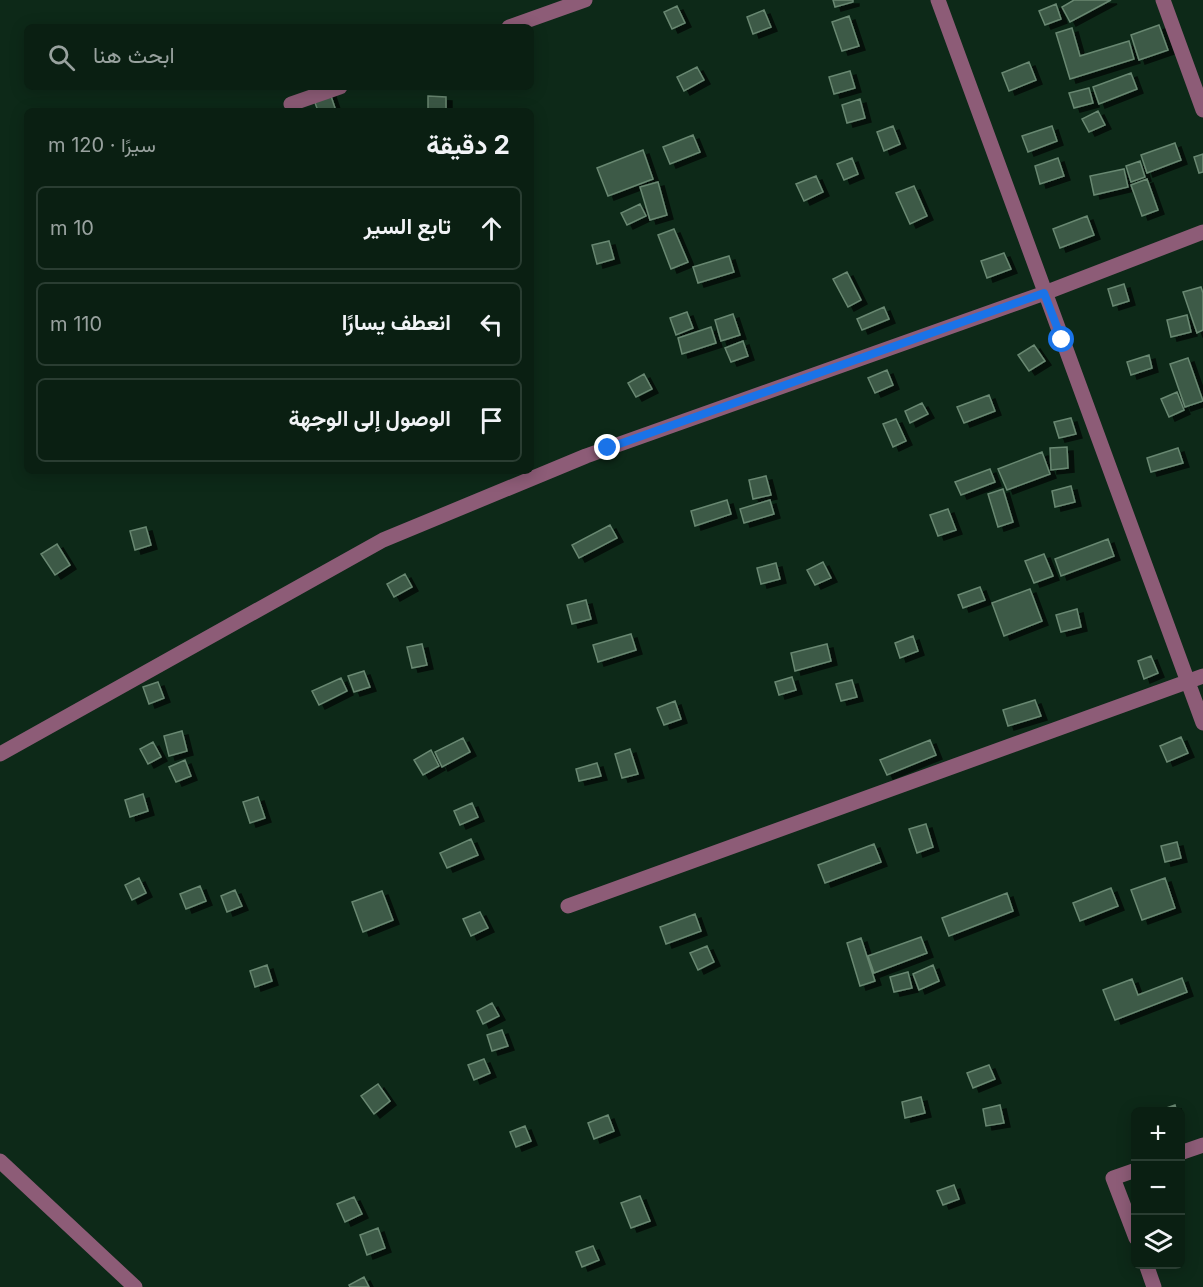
<!DOCTYPE html>
<html lang="ar">
<meta charset="utf-8">
<style>
body{margin:0;font-family:Inter,Vazirmatn,sans-serif;background:#13271b;color:#f1f3f6;direction:rtl}
.controls{position:absolute;right:18px;bottom:18px;display:grid;overflow:hidden;border-radius:9px;box-shadow:0 3px 15px #0003}
.controls button{width:54px;height:54px;display:grid;place-items:center;padding:0;border:0;border-bottom:2px solid #2a3d32;background:#0a1f12;color:#f1f3f6;font:30px sans-serif}
.stop{position:absolute;width:18px;height:18px;margin:-14px;border:4px solid #1a73e8;border-radius:50%;background:#fff}
.stop.end{background:#1a73e8;border-color:#fff;box-shadow:0 2px 6px #0008}
.list{margin:0;padding:0;list-style:none}
h2{display:flex;justify-content:space-between;align-items:center;height:78px;margin:0;padding:0 24px;font-size:26px}
h2 small{font-size:20px;font-weight:400;color:#99a29f}
.list li{display:grid;grid-template-columns:39px 1fr auto;gap:18px;align-items:center;box-sizing:border-box;height:84px;margin:0 12px 12px;padding:0 12px;border:2px solid #2a3d32;border-radius:9px}
.list b{display:block;font-size:22px;white-space:nowrap}
.list em{font-size:20px;font-style:normal;color:#99a29f}
.icon{flex:none;width:33px;height:33px;fill:none;stroke:currentColor;stroke-width:2;stroke-linecap:round;stroke-linejoin:round}
.map{position:relative;flex:none;width:1203px;height:1287px;overflow:hidden;direction:ltr}
.search{position:absolute;background:#0a1f12;box-shadow:0 3px 15px #0003;left:24px;top:24px;width:510px;height:66px;display:flex;align-items:center;gap:15px;box-sizing:border-box;padding:0 21px;border-radius:9px;color:#99a29f;font-size:22px}
.panel{position:absolute;background:#0a1f12;box-shadow:0 3px 15px #0003;left:24px;top:108px;width:510px;height:366px;border-radius:9px;direction:rtl}
.map>svg:first-child{display:block}
.building{fill:#3d5a46;stroke:#698872;stroke-width:1.5;filter:url(#shadow)}
.lines{fill:none;stroke-linecap:round;stroke-linejoin:round}
.minor{stroke:#8d5c77;stroke-width:15}
.route{stroke:#1a73e8;stroke-width:8}
</style>
<div class="map">
<svg width="1203" height="1287" viewBox="0 0 1203 1287">
<defs>
<filter id="shadow"><feDropShadow dx="6" dy="4" stdDeviation="0" flood-color="#0009"/></filter>
</defs>
<rect width="100%" height="100%" fill="#0d2918"/>
<path class="building" d="M833,0H853V2L835,7Z
M1074,0H1111L1070,22L1062,7Z
M1056,4L1061,19L1045,25L1039,11Z
M677,6L685,23L672,29L664,12Z
M764,10L771,27L753,34L747,17Z
M849,16L859,46L842,51L832,22Z
M1159,25L1168,50L1139,60L1131,35Z
M1072,28L1080,56L1129,41L1134,59L1070,79L1056,33Z
M1029,62L1036,80L1009,91L1002,73Z
M697,67L704,80L684,91L677,77Z
M850,71L855,88L834,94L829,77Z
M1131,73L1137,89L1099,104L1093,87Z
M1089,88L1093,103L1074,108L1069,93Z
M330,93L336,111H318L314,100Z
M428,96L446,97V111H428Z
M860,99L865,118L847,123L842,105Z
M1098,111L1105,125L1089,132L1082,119Z
M893,126L900,144L884,151L877,132Z
M1052,126L1057,141L1028,152L1022,136Z
M693,135L700,152L670,164L663,147Z
M1175,143L1181,160L1147,173L1141,155Z
M643,150L653,179L608,196L597,168Z
M1203,154V172L1199,173L1194,157Z
M852,158L858,174L844,180L837,164Z
M1058,158L1064,176L1040,184L1035,166Z
M1140,161L1145,177L1131,182L1126,166Z
M1124,169L1128,187L1094,195L1090,176Z
M816,176L823,192L804,201L796,184Z
M1147,179L1158,210L1142,216L1131,185Z
M658,182L667,215L650,220L640,187Z
M914,186L927,216L910,224L896,193Z
M640,204L646,216L627,225L621,213Z
M1087,216L1094,235L1060,248L1053,229Z
M674,229L688,262L671,269L658,235Z
M609,241L614,259L597,264L592,245Z
M1004,253L1011,269L987,278L981,261Z
M729,256L734,272L698,283L693,267Z
M847,272L861,300L848,307L833,279Z
M1124,284L1129,301L1113,306L1108,289Z
M1201,287L1203,293V330L1197,333L1183,292Z
M884,307L889,319L862,330L857,319Z
M687,312L693,328L676,335L670,318Z
M733,314L740,335L721,341L715,320Z
M1187,315L1191,332L1171,337L1167,320Z
M711,327L716,343L682,354L678,338Z
M743,341L748,356L731,362L725,348Z
M1034,345L1045,361L1029,371L1018,355Z
M1149,355L1152,368L1131,375L1127,362Z
M1188,358L1203,401L1185,407L1170,364Z
M887,370L893,385L875,393L868,378Z
M644,374L652,389L636,397L628,383Z
M1177,392L1184,410L1169,417L1161,399Z
M989,395L995,411L964,423L957,407Z
M922,403L928,414L910,423L905,411Z
M1071,418L1076,434L1059,438L1054,422Z
M896,419L906,441L893,447L883,424Z
M1067,447L1068,468L1051,470L1050,448Z
M1178,448L1183,463L1151,472L1147,458Z
M1042,452L1050,474L1007,490L998,469Z
M990,469L995,482L961,495L955,482Z
M766,476L771,495L753,499L749,480Z
M1071,486L1075,502L1055,507L1052,491Z
M1003,489L1013,522L998,527L988,494Z
M727,500L731,514L695,526L691,511Z
M770,500L774,514L744,523L740,509Z
M948,509L956,530L938,536L930,515Z
M610,525L617,538L579,558L572,545Z
M146,527L151,545L135,550L130,531Z
M1108,539L1114,556L1061,576L1055,559Z
M57,544L70,565L55,575L41,554Z
M1044,554L1053,576L1034,583L1025,561Z
M823,562L831,578L815,585L807,570Z
M776,563L780,579L761,584L757,568Z
M405,574L412,587L394,597L387,584Z
M980,587L985,600L963,608L958,595Z
M1030,589L1042,621L1004,636L992,603Z
M586,600L591,619L572,624L567,605Z
M1077,609L1081,627L1061,632L1056,615Z
M631,634L636,650L598,662L593,645Z
M913,636L918,651L900,658L895,643Z
M422,644L427,665L412,668L407,647Z
M827,644L831,661L795,671L791,653Z
M1151,656L1158,673L1144,679L1138,661Z
M364,671L370,687L354,692L348,676Z
M792,677L796,690L779,695L775,682Z
M341,678L347,691L319,705L312,691Z
M852,680L857,697L841,701L836,684Z
M158,682L164,698L149,704L143,687Z
M1035,700L1041,716L1008,726L1003,710Z
M675,701L681,719L664,725L657,708Z
M182,731L187,751L169,756L164,736Z
M1181,737L1188,753L1167,762L1160,746Z
M463,738L470,752L442,767L435,752Z
M930,740L936,755L887,775L880,760Z
M153,742L161,757L148,764L140,749Z
M630,749L638,774L622,778L615,754Z
M431,750L439,766L423,775L414,760Z
M185,760L191,776L176,782L169,767Z
M597,763L601,776L579,781L576,769Z
M143,794L148,811L130,817L125,800Z
M258,797L265,818L250,823L243,802Z
M472,803L478,817L460,825L454,811Z
M926,824L933,847L917,853L909,829Z
M471,839L478,855L447,868L440,853Z
M1177,842L1181,858L1165,862L1161,846Z
M874,844L881,862L825,883L818,865Z
M139,878L146,893L132,900L125,885Z
M1165,878L1175,908L1142,920L1131,890Z
M200,886L206,901L186,909L180,894Z
M1111,888L1118,906L1080,921L1073,903Z
M235,890L242,906L227,912L221,896Z
M382,891L393,920L363,932L352,902Z
M1007,893L1013,911L949,936L942,918Z
M480,912L488,928L471,936L463,919Z
M695,914L701,931L666,944L660,927Z
M921,937L927,953L874,973L868,956Z
M861,938L875,981L860,986L847,943Z
M707,946L714,962L698,970L690,953Z
M267,965L272,981L255,987L250,971Z
M933,965L939,981L919,990L913,974Z
M908,972L912,988L894,992L890,977Z
M1182,978L1187,992L1115,1020L1103,990L1132,979L1138,995Z
M492,1003L499,1016L483,1024L477,1011Z
M502,1030L508,1046L492,1051L487,1035Z
M484,1059L490,1073L474,1080L468,1065Z
M989,1065L995,1079L973,1088L967,1073Z
M378,1084L390,1101L374,1114L361,1096Z
M921,1097L925,1113L905,1118L902,1102Z
M1000,1105L1004,1123L986,1126L983,1109Z
M1175,1105L1177,1112H1155Z
M608,1115L614,1131L594,1139L588,1123Z
M525,1126L531,1141L516,1147L510,1132Z
M954,1185L959,1199L943,1205L937,1191Z
M640,1196L650,1221L631,1228L621,1203Z
M354,1197L362,1214L345,1222L337,1204Z
M378,1228L385,1248L367,1255L360,1235Z
M593,1246L599,1260L582,1267L576,1252Z
M364,1277L369,1287H350L349,1285Z"/>
<g class="lines">
<path class="minor" d="M938,0L1203,723
M1163,0L1203,110
M509,27L585,0
M291,104L340,87
M0,754L383,540L586,456L1042,294L1203,232
M568,906L1203,676
M1180,1153L1203,1145
M0,1161L135,1287
M1136,1170L1113,1178L1136,1238
M1146,1264L1154,1287"/>
</g>
<g class="lines">
<path class="route" d="M608,448L1044,293L1062,340"/>
</g>
</svg>
<div class="controls">
<button>+</button>
<button>−</button>
<button><svg class="icon" aria-label="layers" viewBox="0 0 24 24"><path d="M12 4l9 5-9 5-9-5zM3 14l9 5 9-5"/></svg></button>
</div>
<div class="stop" style="left:1062px;top:340px"></div>
<div class="stop end" style="left:608px;top:448px"></div>
<div class="search"><svg class="icon" aria-label="search" viewBox="0 0 24 24"><circle cx="10" cy="10" r="6"/><path d="M15 15l6 6"/></svg>ابحث هنا</div>
<section class="panel">
<h2>2 دقيقة<small>سيرًا · 120 m</small></h2>
<ul class="list">
<li><svg class="icon" aria-label="ahead" viewBox="0 0 24 24"><path d="M12 20V5M6 11l6-6 6 6"/></svg><div><b>تابع السير</b></div><em>10 m</em></li>
<li><svg class="icon" aria-label="left" viewBox="0 0 24 24"><path d="M17 20v-9H6M10 6l-5 5 5 5"/></svg><div><b>انعطف يسارًا</b></div><em>110 m</em></li>
<li><svg class="icon" aria-label="arrive" viewBox="0 0 24 24"><path d="M6 21V4h12l-3 4 3 4H6"/></svg><div><b>الوصول إلى الوجهة</b></div></li>
</ul>
</section>
</div>
